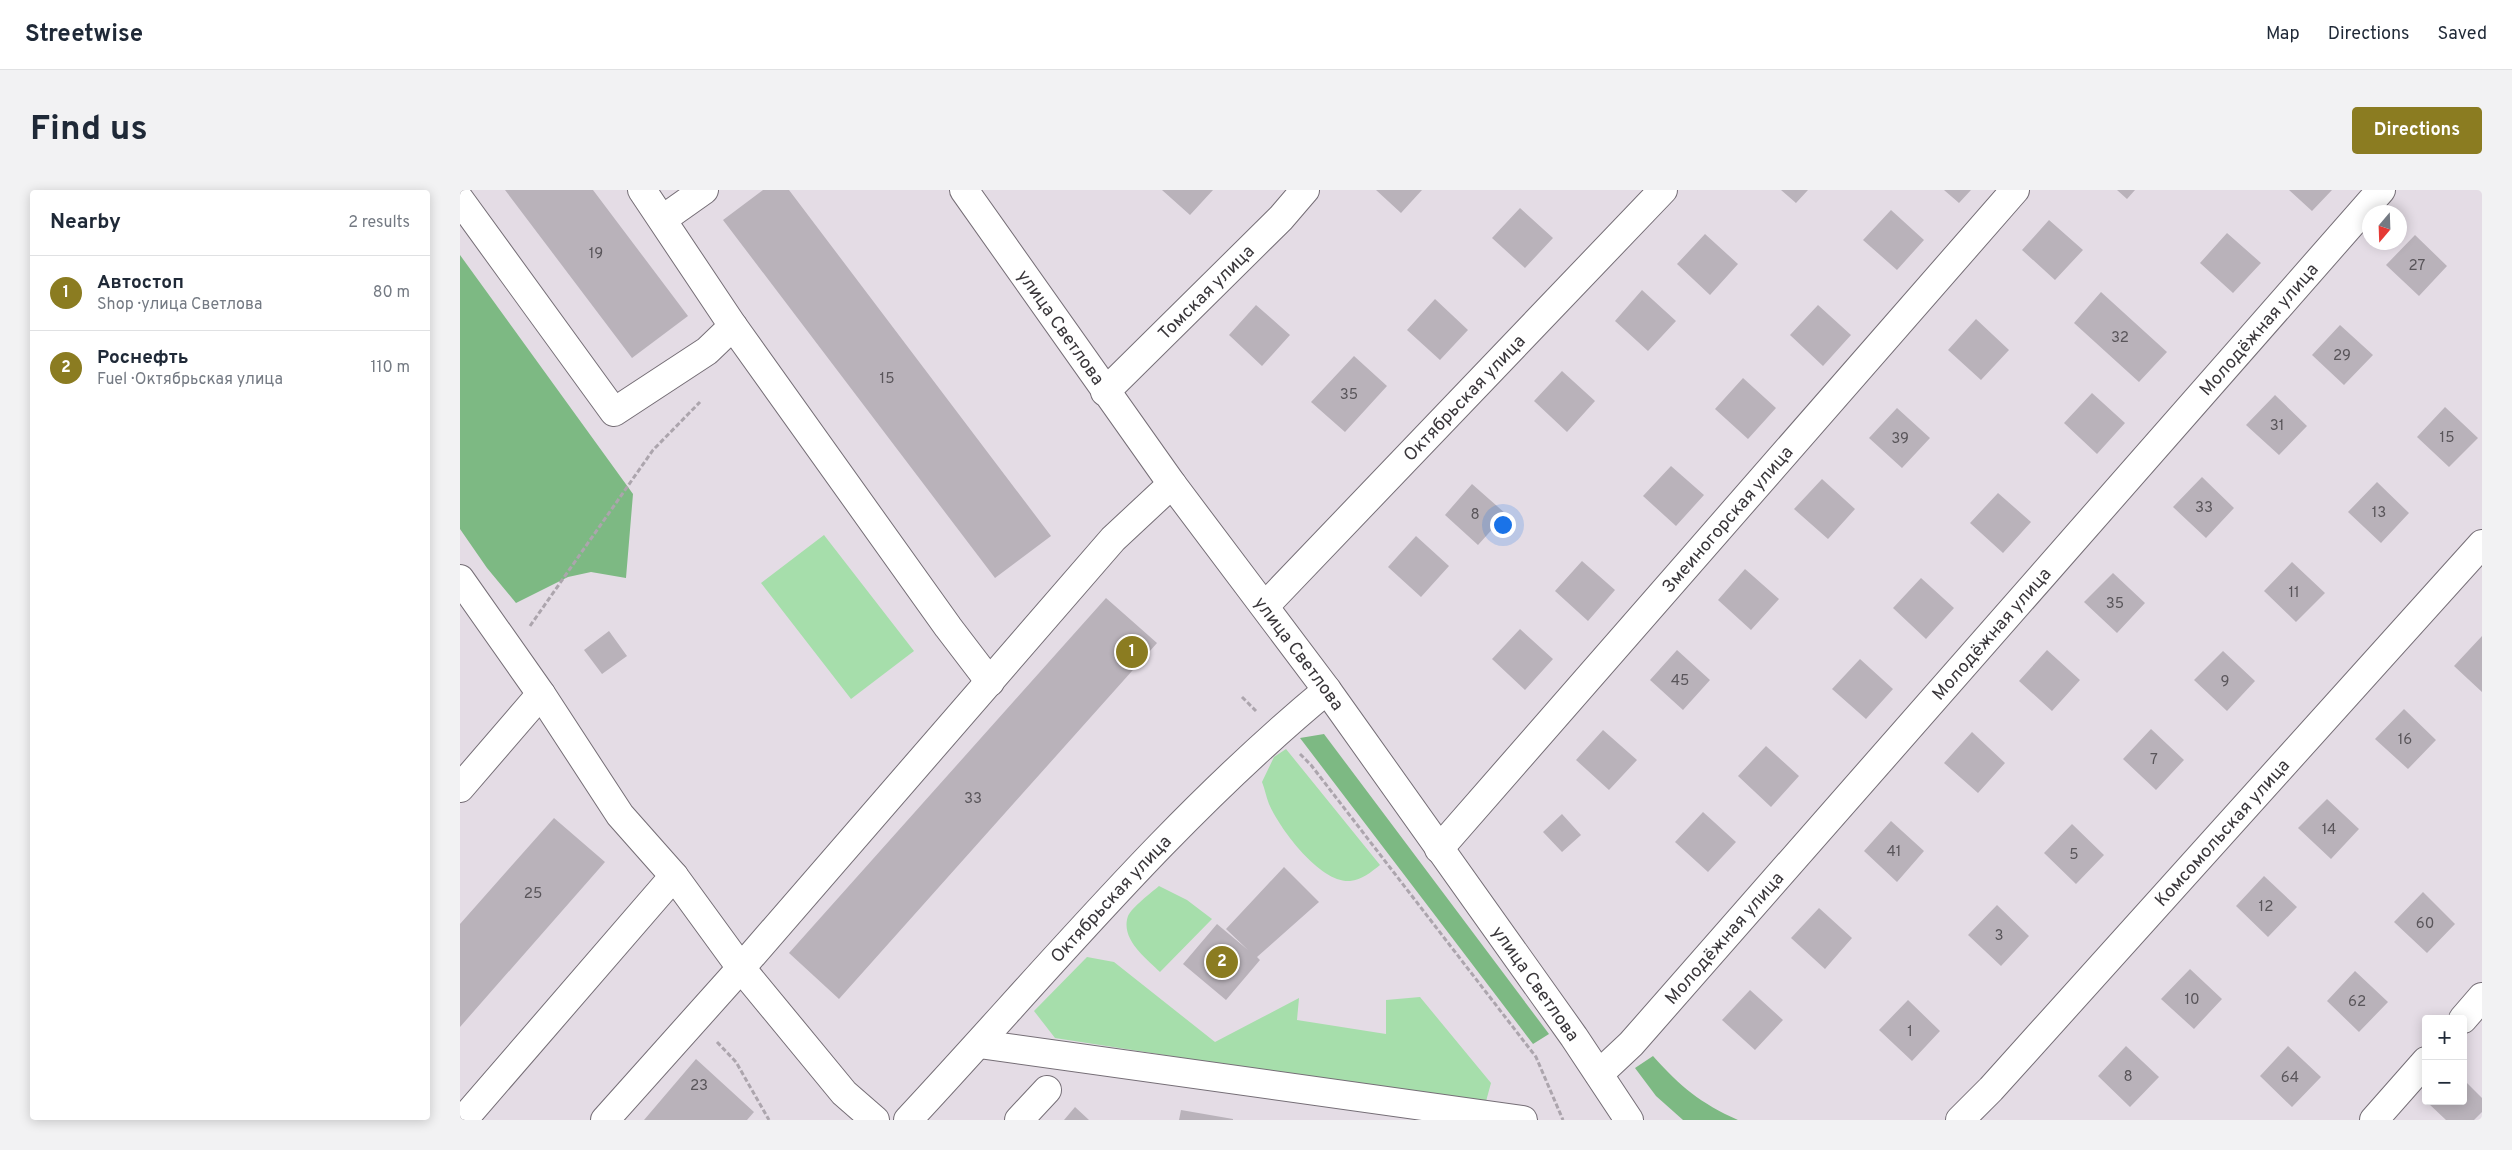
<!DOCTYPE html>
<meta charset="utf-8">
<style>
body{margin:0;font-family:Overpass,sans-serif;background:#f2f2f3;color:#1f2937}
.controls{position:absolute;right:15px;bottom:15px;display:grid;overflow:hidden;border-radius:5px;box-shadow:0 2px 12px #0003}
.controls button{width:45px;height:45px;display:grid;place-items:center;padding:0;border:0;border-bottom:1px solid #e0e1e3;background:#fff;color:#1f2937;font:25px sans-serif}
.compass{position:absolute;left:1902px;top:15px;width:45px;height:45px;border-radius:50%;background:#fff;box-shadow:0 2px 12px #0003;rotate:199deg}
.you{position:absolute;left:1042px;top:334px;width:18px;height:18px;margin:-12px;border:4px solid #fff;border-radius:50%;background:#1a73e8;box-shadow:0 0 0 8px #1a73e833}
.badge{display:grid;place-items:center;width:32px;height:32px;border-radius:50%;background:#8b7c21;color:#fff;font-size:16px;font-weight:700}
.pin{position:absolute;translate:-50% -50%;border:2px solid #fff;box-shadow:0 1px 5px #0006}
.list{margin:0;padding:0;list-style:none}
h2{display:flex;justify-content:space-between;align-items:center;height:65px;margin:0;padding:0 20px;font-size:21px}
h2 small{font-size:16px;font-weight:400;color:#747a83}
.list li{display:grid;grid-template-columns:32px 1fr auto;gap:15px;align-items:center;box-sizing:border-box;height:75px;padding:0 20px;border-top:1px solid #e0e1e3}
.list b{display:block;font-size:19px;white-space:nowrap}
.list p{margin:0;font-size:16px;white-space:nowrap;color:#747a83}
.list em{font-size:16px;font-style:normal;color:#747a83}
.map{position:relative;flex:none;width:2022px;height:930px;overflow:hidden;border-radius:5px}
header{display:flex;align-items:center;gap:30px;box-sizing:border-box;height:70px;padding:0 25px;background:#fff;border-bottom:1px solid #e0e1e3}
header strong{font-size:24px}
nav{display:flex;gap:28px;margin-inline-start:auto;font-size:18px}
.intro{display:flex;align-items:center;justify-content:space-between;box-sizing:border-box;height:120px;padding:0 30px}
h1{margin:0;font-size:35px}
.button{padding:12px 22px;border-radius:5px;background:#8b7c21;color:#fff;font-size:18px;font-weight:700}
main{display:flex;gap:30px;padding:0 30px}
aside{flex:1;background:#fff;border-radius:5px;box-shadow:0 2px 12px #0003}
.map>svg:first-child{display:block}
.green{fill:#a6deab}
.forest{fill:#7db983}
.building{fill:#b9b2ba}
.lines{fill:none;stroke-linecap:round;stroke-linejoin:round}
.minor-casing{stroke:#756e76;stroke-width:30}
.major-casing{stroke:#756e76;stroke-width:30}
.path{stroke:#aca5ad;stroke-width:3;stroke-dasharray:5 2.5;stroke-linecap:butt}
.minor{stroke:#fff;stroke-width:28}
.major{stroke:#fff;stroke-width:28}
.labels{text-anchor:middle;stroke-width:4;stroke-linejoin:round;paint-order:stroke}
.number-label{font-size:15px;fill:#59555a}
.street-label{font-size:18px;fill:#39363a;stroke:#f1eaf2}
</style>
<header>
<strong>Streetwise</strong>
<nav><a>Map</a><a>Directions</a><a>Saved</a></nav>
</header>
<div class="intro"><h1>Find us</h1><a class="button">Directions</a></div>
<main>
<aside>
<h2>Nearby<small>2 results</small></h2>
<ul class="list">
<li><span class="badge">1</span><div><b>Автостоп</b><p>Shop · улица Светлова</p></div><em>80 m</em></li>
<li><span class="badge">2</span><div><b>Роснефть</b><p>Fuel · Октябрьская улица</p></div><em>110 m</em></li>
</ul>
</aside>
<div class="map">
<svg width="2022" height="930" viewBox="0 0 2022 930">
<rect width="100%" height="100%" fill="#e4dce5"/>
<path class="green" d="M364,345L454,461L391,509L301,393Z
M826,559L920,675C911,682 902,690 890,691C860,693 820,639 809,614C806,607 805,599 802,592L814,567Z
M699,696L727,710L752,729L700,782C686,768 660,749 668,726C671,718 692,702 699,696Z
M627,767L654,772L755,852L839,808L837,830L926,844V810L960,807L1031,893L1025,915L595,848L574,821Z"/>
<path class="forest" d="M0,65L173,304L166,388L131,382L108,387L56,413L27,378L0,339Z
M864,544L1089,844L1073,854L840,548Z
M1193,866C1221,897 1240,913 1278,930H1223L1196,906L1175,878Z"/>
<path class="building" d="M45,0H133L228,126L172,168Z
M303,0H329L591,346L535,388L263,30Z
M702,0H753L730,25Z
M916,0H962L941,23Z
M1321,0H1348L1336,13Z
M1484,0H1511L1499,13Z
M1657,0H1675L1667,9Z
M1829,0H1872L1852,21Z
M1060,18L1093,48L1065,78L1032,48Z
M1431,20L1464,50L1437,80L1403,50Z
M1589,30L1623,60L1595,90L1562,60Z
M1767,43L1801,73L1773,103L1740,73Z
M1245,44L1278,74L1250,105L1217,74Z
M1955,45L1987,76L1959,106L1926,75Z
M1182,100L1216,131L1188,161L1155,131Z
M1641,102L1707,162L1679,192L1614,133Z
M975,109L1008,140L980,170L947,140Z
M796,115L830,145L802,176L769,145Z
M1358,115L1391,145L1363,176L1330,145Z
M1516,129L1549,160L1521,190L1488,160Z
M1880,135L1913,165L1884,195L1852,165Z
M894,166L927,196L885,242L851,212Z
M1102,181L1135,211L1107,242L1074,211Z
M1283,188L1316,218L1288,249L1255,219Z
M1632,203L1665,233L1637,264L1604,233Z
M1815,205L1847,236L1819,265L1786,235Z
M1985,217L2018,248L1989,277L1957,247Z
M1437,218L1470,248L1442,278L1409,248Z
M1211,276L1244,305L1216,336L1183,306Z
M1742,287L1774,318L1746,348L1713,317Z
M1362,289L1395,319L1368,349L1334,319Z
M1917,292L1949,323L1921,353L1888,322Z
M1012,294L1046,324L1018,355L985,325Z
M1538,303L1571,332L1543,363L1510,333Z
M956,346L989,376L961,407L928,377Z
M1122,371L1155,400L1128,431L1095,401Z
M1832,372L1865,403L1836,432L1804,401Z
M1285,379L1319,409L1291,440L1258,410Z
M1653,383L1685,413L1657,443L1624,412Z
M1461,388L1494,418L1466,449L1433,418Z
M646,408L697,453L379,809L329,763Z
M1060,439L1093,469L1065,500L1032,469Z
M149,441L167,466L142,484L124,460Z
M2022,446V502L1994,476Z
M1217,460L1250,490L1223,520L1190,490Z
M1587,460L1620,490L1592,521L1559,491Z
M1763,461L1795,491L1767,521L1734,490Z
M1400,469L1433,499L1406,529L1372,499Z
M1944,519L1976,550L1948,579L1915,549Z
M1691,539L1724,570L1696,600L1663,569Z
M1143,540L1177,570L1149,600L1116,570Z
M1512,542L1545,573L1518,603L1484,573Z
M1306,556L1339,586L1311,617L1278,586Z
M1867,609L1899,639L1871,669L1838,638Z
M1243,622L1276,652L1248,682L1215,652Z
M1102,624L1121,645L1102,662L1083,642Z
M94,628L145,672L0,837V734Z
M1431,631L1464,661L1437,692L1404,661Z
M1612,634L1644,665L1616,694L1584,663Z
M824,677L859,712L797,767L800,770L766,810L723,774L757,734L788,760L766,739Z
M1804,686L1837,717L1808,747L1776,716Z
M1963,702L1995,734L1967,763L1934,732Z
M1537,715L1569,746L1541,776L1508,745Z
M1359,718L1392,748L1365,779L1331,748Z
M1730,779L1762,809L1734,839L1701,809Z
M1895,781L1928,812L1899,842L1867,811Z
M1290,800L1323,830L1295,860L1262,830Z
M1448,810L1480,841L1452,871L1419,840Z
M1666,856L1699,887L1670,917L1638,886Z
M1828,856L1861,887L1832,917L1800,886Z
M236,869L294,922L287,930H184Z
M2003,889L2022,908V922L2014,930H1986L1968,913L1970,911H2003Z
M615,917L629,930H604Z
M721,920L773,929V930H719Z"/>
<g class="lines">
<g class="minor-casing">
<g id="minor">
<path d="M182,0L273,136L488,437L530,492"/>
<path d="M0,10L154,222L247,161L273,136"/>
<path d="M203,29L244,0"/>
<path id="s1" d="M645,202L821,28L845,0"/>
<path d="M0,389L81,504L160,625L214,686L281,778L384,903L415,930"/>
<path id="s2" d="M805,416L1203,0"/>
<path d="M0,598L81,504"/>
<path id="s3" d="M979,659L1555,0"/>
<path d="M2003,829L2022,807"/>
<path d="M519,854L1063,930"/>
<path id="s4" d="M1139,884L1171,854L1921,0"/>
<path d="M3,930L214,686"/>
<path d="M145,930L281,778L653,349L712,294"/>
<path d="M559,930L587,900"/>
<path d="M1914,930L1966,871"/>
</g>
</g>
<g class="major-casing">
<g id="major">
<path id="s5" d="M504,0L712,294L867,500L1114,847L1169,930"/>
<path id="s6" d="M448,930C585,783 712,628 867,500"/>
<path id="s7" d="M1500,930L1531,899L2022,354"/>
</g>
</g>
<path class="path" d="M70,436L193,260L240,212
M782,507L796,521
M840,564L851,575L1076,867L1103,930
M257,852L276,872L309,930"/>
<use href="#minor" class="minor"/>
<use href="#major" class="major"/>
</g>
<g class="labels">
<g class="number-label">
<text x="136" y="68">19</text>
<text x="1957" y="80">27</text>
<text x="1660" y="152">32</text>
<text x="1882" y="170">29</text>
<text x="427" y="193">15</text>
<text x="889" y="209">35</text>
<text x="1817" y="240">31</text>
<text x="1987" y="252">15</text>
<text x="1440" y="253">39</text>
<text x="1744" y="322">33</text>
<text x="1919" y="327">13</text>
<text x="1015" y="329">8</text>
<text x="1834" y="407">11</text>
<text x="1655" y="418">35</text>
<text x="1220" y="495">45</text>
<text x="1765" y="496">9</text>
<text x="1945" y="554">16</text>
<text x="1694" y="574">7</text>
<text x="513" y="613">33</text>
<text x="1869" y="644">14</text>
<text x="1434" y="666">41</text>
<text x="1614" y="669">5</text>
<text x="73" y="708">25</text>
<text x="1806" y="721">12</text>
<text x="1965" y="738">60</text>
<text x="1539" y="750">3</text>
<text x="1732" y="814">10</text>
<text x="1897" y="816">62</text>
<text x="1450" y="846">1</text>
<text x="1668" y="891">8</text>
<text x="1830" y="892">64</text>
<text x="239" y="900">23</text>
</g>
<g class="street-label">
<text dy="6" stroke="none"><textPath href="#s1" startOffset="142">Томская улица</textPath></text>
<text dy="6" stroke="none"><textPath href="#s5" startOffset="168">улица Светлова</textPath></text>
<text dy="6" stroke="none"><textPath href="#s4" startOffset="995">Молодёжная улица</textPath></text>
<text dy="6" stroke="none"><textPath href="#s2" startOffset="288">Октябрьская улица</textPath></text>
<text dy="6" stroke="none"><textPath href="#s3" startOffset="438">Змеиногорская улица</textPath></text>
<text dy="6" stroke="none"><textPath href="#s4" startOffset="590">Молодёжная улица</textPath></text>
<text dy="6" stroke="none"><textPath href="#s5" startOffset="572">улица Светлова</textPath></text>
<text dy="6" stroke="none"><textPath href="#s7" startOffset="389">Комсомольская улица</textPath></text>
<text dy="6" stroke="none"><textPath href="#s6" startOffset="300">Октябрьская улица</textPath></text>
<text dy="6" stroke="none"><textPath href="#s4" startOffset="185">Молодёжная улица</textPath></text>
<text dy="6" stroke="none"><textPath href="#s5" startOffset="978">улица Светлова</textPath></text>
</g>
</g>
</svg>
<div class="controls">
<button>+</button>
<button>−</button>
</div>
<svg class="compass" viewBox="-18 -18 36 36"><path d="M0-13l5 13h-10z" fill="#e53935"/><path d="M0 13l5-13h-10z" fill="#747a83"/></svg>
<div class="you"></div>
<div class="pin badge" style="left:672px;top:462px">1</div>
<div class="pin badge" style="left:762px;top:772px">2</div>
</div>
</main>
